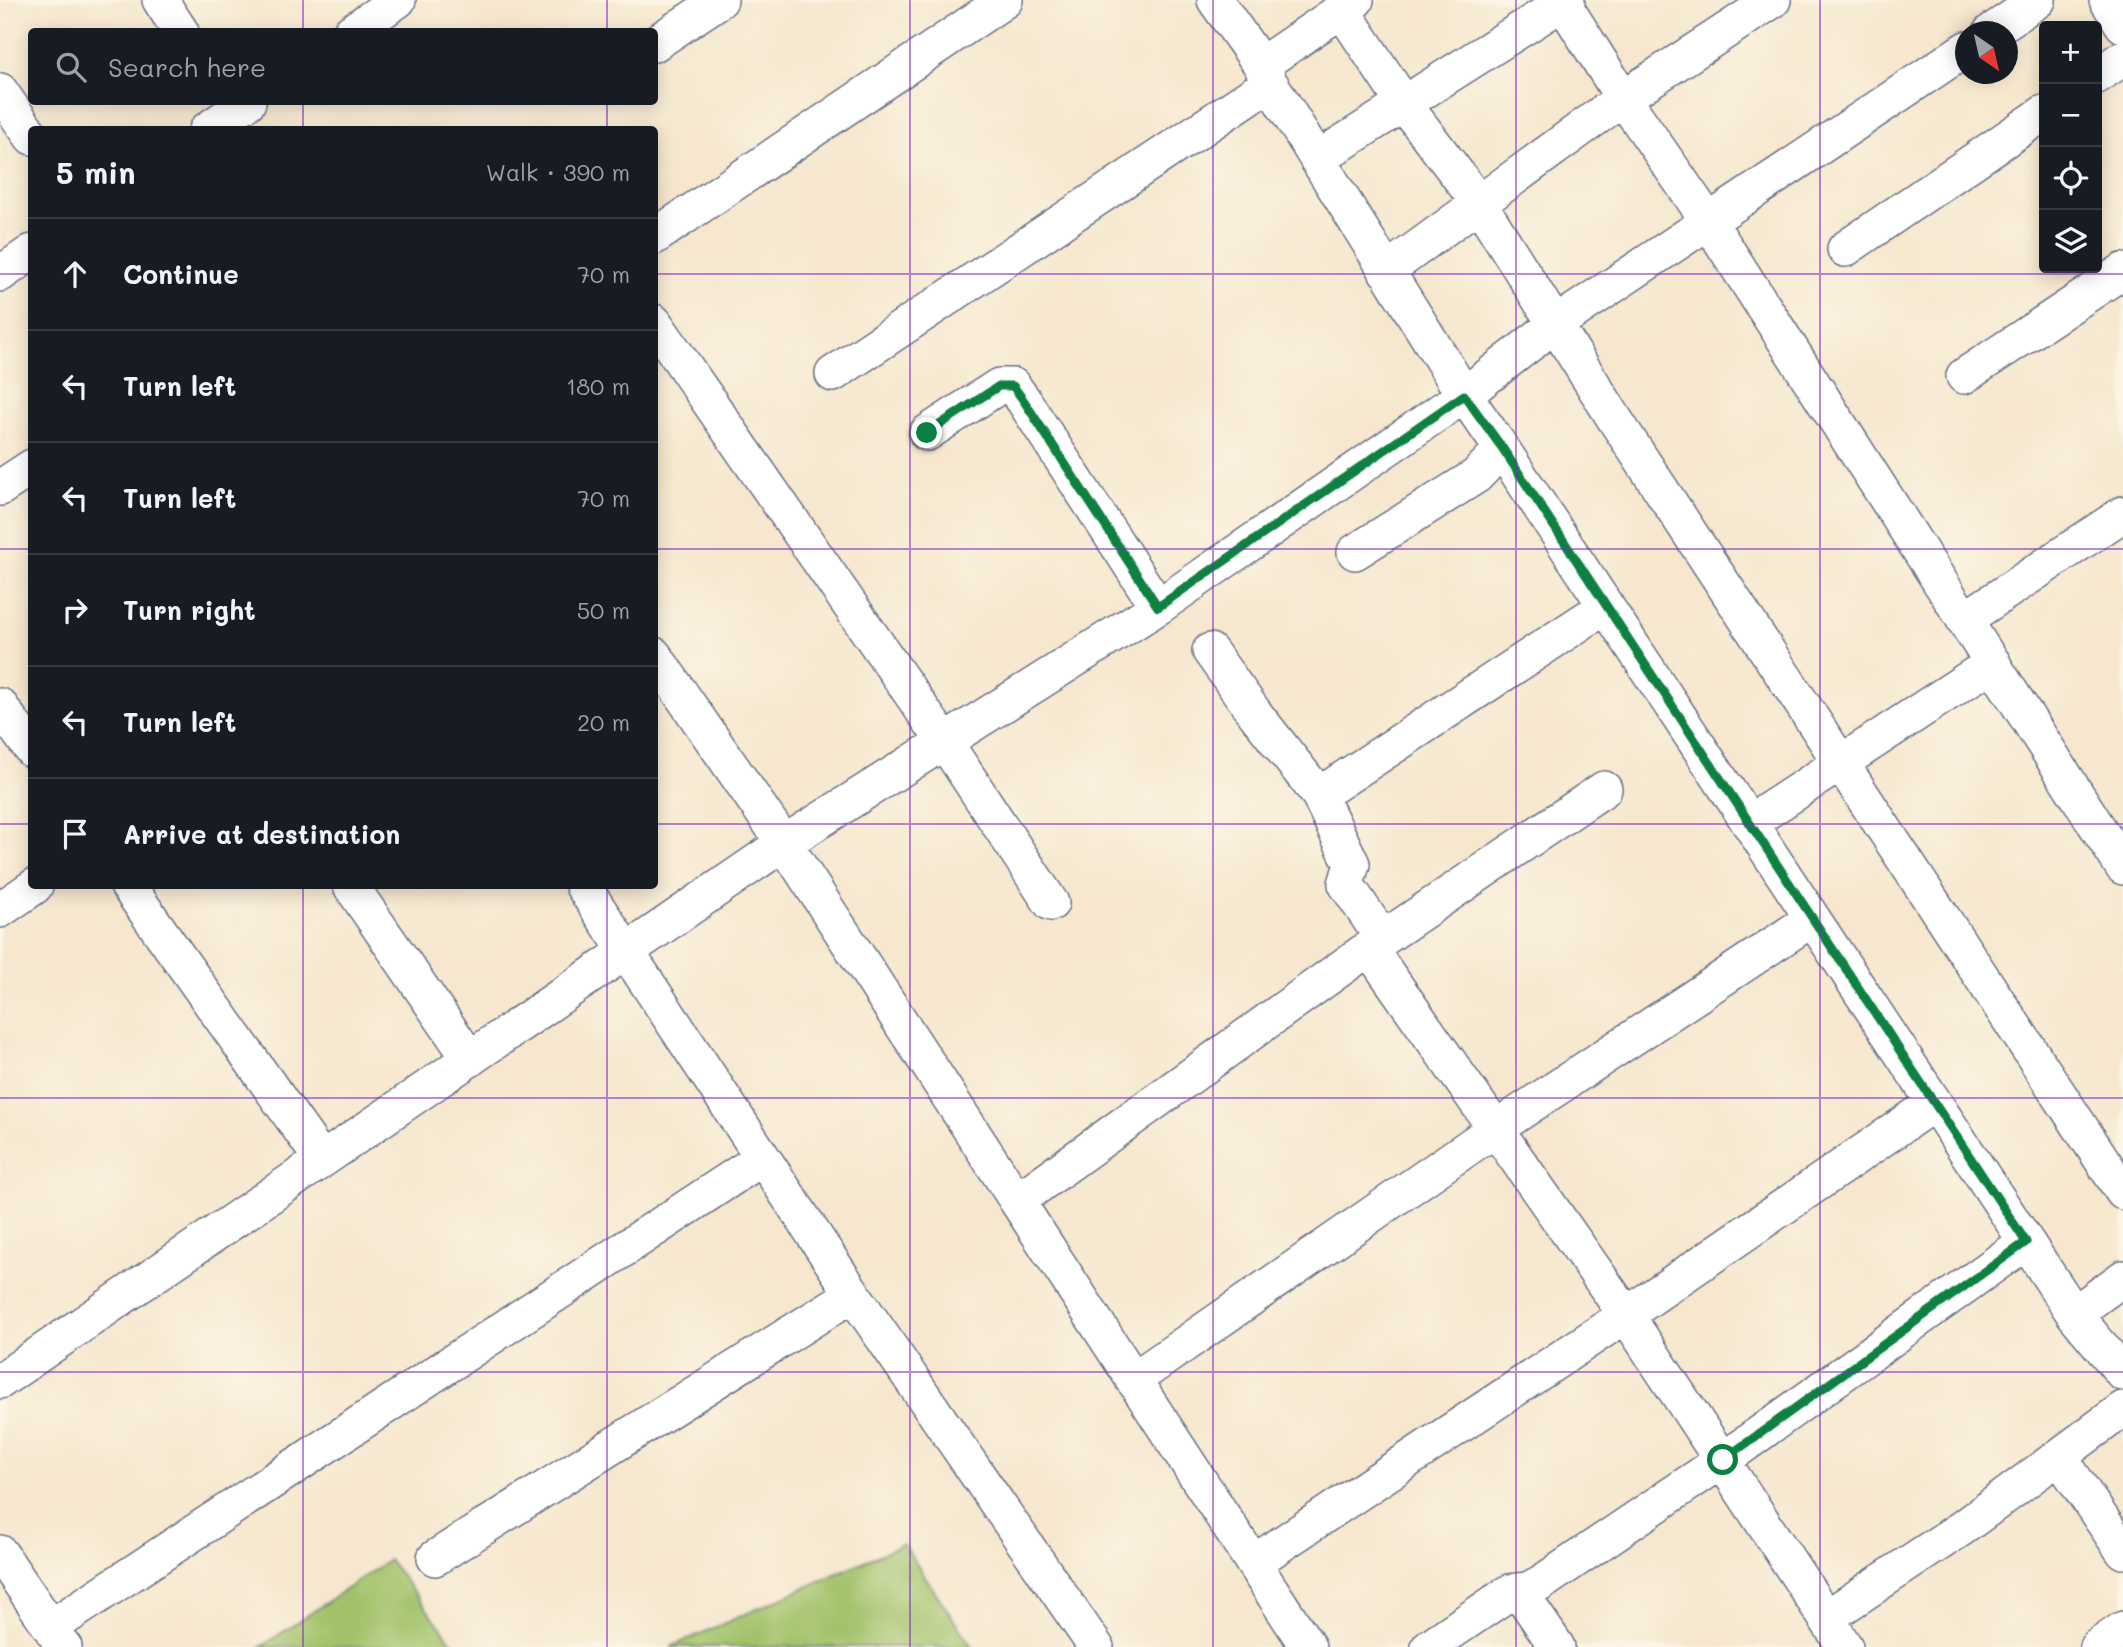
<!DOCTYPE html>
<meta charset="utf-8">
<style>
body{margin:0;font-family:Mali,sans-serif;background:#242831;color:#f1f3f6}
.controls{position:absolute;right:21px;top:21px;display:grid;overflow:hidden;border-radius:7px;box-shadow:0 4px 18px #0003}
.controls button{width:63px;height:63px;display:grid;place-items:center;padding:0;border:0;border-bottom:2px solid #363941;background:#171b24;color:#f1f3f6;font:35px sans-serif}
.compass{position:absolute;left:1955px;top:21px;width:63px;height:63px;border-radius:50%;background:#171b24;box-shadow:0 4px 18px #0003;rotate:146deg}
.stop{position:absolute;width:21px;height:21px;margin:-16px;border:5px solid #0b8043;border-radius:50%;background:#fff}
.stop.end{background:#0b8043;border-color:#fff;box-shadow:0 2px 7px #0008}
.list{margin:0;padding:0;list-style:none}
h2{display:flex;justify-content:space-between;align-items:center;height:91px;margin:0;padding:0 28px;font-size:30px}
h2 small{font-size:23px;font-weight:400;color:#9ea1a6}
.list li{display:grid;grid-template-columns:46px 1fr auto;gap:21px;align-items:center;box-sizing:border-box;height:112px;padding:0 28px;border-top:2px solid #363941}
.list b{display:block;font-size:26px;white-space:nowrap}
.list em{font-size:23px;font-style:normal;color:#9ea1a6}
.icon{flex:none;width:38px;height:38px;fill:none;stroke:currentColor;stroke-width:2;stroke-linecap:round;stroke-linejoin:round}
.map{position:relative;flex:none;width:2123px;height:1647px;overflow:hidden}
.search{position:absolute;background:#171b24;box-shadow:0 4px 18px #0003;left:28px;top:28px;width:630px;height:77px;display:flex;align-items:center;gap:18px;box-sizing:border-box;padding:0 24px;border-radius:7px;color:#9ea1a6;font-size:26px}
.panel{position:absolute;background:#171b24;box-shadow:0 4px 18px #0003;left:28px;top:126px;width:630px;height:763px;border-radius:7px}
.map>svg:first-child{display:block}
.green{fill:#a2c26b;stroke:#5e7864;stroke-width:2}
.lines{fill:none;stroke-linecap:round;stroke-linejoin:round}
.minor-casing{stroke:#686f85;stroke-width:38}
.minor{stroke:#fff;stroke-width:35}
.route{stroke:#0b8043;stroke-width:9}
.grid{fill:none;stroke:#7b2cbf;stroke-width:2;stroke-opacity:0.55}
</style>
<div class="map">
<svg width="2123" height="1647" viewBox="0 0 2123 1647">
<rect width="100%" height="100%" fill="#fcf5e5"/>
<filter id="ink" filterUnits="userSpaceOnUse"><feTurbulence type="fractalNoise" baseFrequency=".0143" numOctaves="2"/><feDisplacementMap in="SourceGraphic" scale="14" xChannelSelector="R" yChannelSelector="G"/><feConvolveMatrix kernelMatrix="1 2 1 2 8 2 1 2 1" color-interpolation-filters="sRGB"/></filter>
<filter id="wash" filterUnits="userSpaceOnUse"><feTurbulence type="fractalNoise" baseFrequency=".00686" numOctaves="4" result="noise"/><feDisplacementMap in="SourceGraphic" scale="28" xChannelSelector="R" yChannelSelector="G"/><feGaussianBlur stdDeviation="1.57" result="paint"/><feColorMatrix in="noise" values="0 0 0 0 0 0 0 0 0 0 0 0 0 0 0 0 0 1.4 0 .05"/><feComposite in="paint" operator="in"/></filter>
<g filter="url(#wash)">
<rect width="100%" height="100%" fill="#f6e7ce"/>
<path class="green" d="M903,1544L972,1647H671Z
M389,1560L456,1647H261Z"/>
</g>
<g filter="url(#ink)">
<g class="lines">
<g class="minor-casing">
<path id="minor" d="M160,0L181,32
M1215,0L1261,65
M1356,0L1261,65L1270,83L1464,395L1502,449L2074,1314
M1561,0L1623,98L1709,222L2123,867
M2107,0L2123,25
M1342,10L1404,104L1479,203L1614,418L2123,1192
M351,32L398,0
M1991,32L2038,0
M654,44L720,0
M2097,76L2123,58
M0,91L32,137
M207,130L248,102
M1317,159L1567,0
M654,237L1005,0
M1845,249L2044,113
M1386,271L1623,98L1773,0
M0,274L32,252
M654,322L944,741L1051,903
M833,374L1270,83
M1964,376L2123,271
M927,433L999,386H1013L1024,401L1158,607
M0,488L32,467
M1355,552L1476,476L1502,449
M1964,620L2123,514
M1210,651L1256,715L1319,795L1352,864L1346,884L1383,939
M654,655L784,843L1017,1201
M0,706L32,750
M1604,789L1369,948L1626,1315L1845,1647
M1319,795L1606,606
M1749,823L1993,663
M128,886L322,1160
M351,886L470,1059
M583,886L853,1294L1096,1647
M0,910L35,886
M2123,1278L2074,1314L2123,1373
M1133,1380L1495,1129L1812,919
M0,1381L784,843L1158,607L1464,395L1554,325L1966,49
M2059,1456L2123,1551
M0,1553L64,1647
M435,1558L853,1294
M1253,1563L1626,1315L1933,1104
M1519,1591L1557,1647
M1826,1618L1962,1528L2123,1409
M51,1627L762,1158
M1308,1647L1017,1201L1369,948
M1429,1647L1510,1592L1528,1590L1541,1583L1723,1460L2026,1242
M2097,1647L2123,1629"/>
</g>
<use href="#minor" class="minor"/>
</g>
</g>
<g class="lines" filter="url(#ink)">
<path class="route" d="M927,433L999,386H1013L1024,401L1158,607L1464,395L1503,449L2026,1242L1723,1460"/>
</g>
<path class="grid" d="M303,0V32M607,0V32M910,0V1647M1213,0V1647M1516,0V1647M1820,0V1647M303,102V130M607,102V130M0,274H32M654,274H2123M0,549H32M654,549H2123M0,824H32M654,824H2123M303,886V1647M607,886V1647M0,1098H2123M0,1372H2123"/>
</svg>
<div class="controls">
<button>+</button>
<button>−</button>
<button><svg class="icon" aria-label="locate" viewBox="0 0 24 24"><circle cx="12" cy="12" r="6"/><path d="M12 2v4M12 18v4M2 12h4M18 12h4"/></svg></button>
<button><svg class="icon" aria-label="layers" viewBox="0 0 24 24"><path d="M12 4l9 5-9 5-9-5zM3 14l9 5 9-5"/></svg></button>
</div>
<svg class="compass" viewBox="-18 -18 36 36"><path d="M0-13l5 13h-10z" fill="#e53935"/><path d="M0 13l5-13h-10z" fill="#9ea1a6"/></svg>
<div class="stop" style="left:1723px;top:1460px"></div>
<div class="stop end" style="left:927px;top:433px"></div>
<div class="search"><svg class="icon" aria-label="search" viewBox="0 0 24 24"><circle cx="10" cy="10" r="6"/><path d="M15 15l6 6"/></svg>Search here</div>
<section class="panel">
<h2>5 min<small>Walk · 390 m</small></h2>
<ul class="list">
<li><svg class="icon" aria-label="ahead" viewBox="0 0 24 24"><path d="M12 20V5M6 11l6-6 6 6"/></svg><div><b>Continue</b></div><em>70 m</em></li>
<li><svg class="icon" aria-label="left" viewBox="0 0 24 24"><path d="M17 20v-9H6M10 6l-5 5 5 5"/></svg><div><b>Turn left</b></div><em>180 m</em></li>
<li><svg class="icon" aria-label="left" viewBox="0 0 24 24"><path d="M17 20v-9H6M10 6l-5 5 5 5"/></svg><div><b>Turn left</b></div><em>70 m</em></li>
<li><svg class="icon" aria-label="right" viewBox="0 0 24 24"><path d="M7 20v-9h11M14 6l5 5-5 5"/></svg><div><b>Turn right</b></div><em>50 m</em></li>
<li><svg class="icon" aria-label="left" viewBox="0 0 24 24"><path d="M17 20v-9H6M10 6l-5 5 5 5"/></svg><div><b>Turn left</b></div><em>20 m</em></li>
<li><svg class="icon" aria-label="arrive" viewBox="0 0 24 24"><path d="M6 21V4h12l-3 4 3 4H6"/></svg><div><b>Arrive at destination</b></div></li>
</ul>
</section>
</div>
